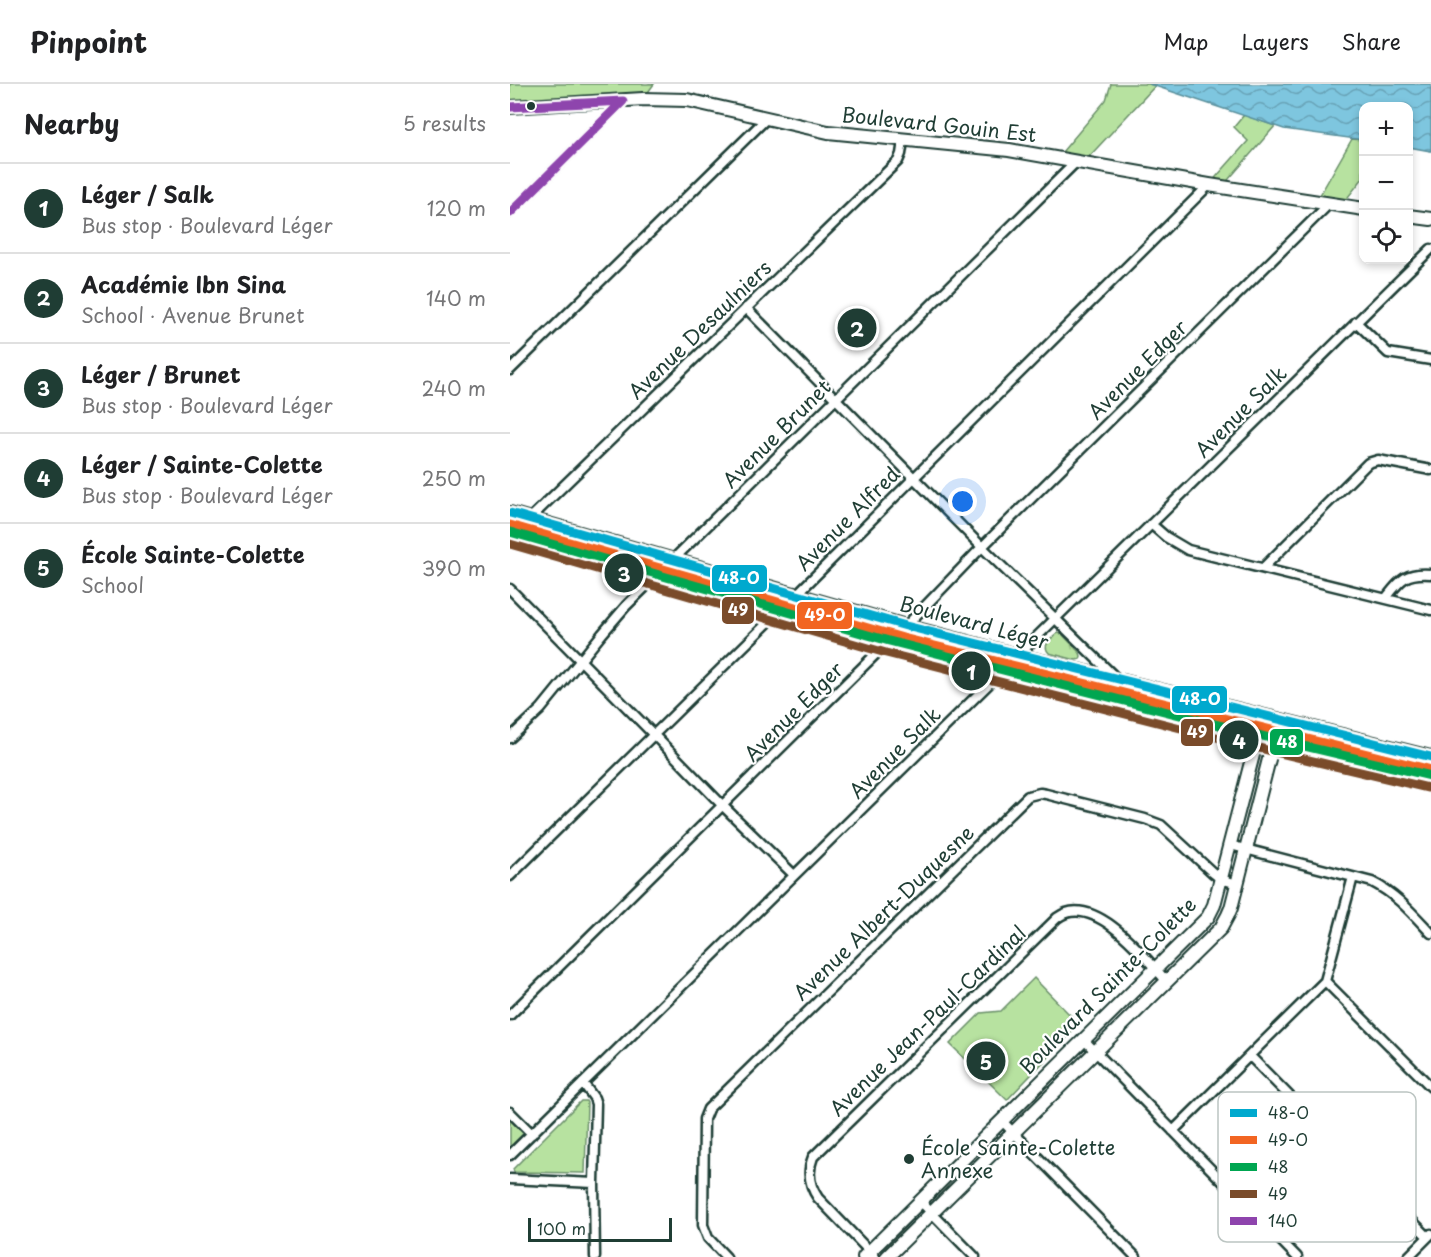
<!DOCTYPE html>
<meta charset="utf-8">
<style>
body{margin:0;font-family:"Playpen Sans",sans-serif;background:#f2f2f2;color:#202124}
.controls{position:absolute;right:18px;top:18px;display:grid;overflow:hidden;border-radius:12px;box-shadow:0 3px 9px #0003}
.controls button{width:54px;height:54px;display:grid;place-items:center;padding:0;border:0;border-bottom:2px solid #e0e0e0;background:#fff;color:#202124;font:30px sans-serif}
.scale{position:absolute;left:18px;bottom:15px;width:144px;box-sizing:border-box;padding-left:6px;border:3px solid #1f3d34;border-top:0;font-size:16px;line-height:21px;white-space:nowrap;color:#1f3d34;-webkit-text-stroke:4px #fff;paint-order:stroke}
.you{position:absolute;left:453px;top:418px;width:21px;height:21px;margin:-15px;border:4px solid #fff;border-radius:50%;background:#1a73e8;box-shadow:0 0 0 9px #1a73e833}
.badge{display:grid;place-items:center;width:39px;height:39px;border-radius:50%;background:#1f3d34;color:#fff;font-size:20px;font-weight:700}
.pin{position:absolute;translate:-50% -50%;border:3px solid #fff;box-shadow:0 2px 6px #0006}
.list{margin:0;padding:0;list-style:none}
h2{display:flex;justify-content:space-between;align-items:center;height:78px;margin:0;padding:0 24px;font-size:26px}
h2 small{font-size:20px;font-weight:400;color:#757577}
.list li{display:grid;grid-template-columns:39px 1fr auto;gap:18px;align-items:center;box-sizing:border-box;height:90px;padding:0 24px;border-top:2px solid #e0e0e0}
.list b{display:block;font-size:22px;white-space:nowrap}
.list p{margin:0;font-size:20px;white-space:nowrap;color:#757577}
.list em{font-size:20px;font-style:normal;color:#757577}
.icon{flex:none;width:33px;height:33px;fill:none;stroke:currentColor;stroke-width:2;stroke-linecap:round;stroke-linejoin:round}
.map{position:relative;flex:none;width:921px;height:1173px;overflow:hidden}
header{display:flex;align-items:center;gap:36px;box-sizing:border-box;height:84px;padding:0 30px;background:#fff;border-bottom:2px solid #e0e0e0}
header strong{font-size:28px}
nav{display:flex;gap:33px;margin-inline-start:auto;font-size:21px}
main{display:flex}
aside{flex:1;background:#fff}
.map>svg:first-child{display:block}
.grass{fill:url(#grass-tufts);stroke:#6b906a;stroke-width:1.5}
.green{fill:#b7e2a0;stroke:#6b906a;stroke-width:1.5}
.water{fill:url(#water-waves);stroke:#588f9b;stroke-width:1.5}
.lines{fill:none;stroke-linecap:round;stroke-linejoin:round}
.street-casing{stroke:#1f3d34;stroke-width:13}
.secondary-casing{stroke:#1f3d34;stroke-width:16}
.street{stroke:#fff;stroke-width:8}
.secondary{stroke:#fff;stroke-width:12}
.bus-1-casing{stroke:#fff;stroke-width:14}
.bus-2-casing{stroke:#fff;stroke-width:14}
.bus-3-casing{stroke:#fff;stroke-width:14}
.bus-4-casing{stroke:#fff;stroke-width:14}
.bus-5-casing{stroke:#fff;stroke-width:14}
.bus-1{stroke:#00a9ce;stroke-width:9}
.bus-2{stroke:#f26522;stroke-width:9}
.bus-3{stroke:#00a651;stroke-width:9}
.bus-4{stroke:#7a4b2a;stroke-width:9}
.bus-5{stroke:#8e44ad;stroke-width:9}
.bus-dot{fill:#1f3d34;stroke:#fff;stroke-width:2}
.labels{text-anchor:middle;stroke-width:4.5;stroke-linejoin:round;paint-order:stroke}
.street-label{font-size:20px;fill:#1f3d34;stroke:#fff}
.poi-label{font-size:20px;fill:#1f3d34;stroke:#fff;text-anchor:start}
.key{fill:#fff;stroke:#bcc5c2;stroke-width:1.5}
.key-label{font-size:16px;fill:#1f3d34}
.line-badge{stroke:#fff;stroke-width:2}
.badge-label{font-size:16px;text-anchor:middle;font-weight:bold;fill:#fff}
</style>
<header>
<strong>Pinpoint</strong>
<nav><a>Map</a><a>Layers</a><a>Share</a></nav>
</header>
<main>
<aside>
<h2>Nearby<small>5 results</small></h2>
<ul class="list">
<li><span class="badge">1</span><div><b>Léger / Salk</b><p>Bus stop · Boulevard Léger</p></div><em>120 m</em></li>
<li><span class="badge">2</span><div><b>Académie Ibn Sina</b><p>School · Avenue Brunet</p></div><em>140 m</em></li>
<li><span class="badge">3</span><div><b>Léger / Brunet</b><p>Bus stop · Boulevard Léger</p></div><em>240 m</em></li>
<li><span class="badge">4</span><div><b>Léger / Sainte-Colette</b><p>Bus stop · Boulevard Léger</p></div><em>250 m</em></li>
<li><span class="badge">5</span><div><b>École Sainte-Colette</b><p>School</p></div><em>390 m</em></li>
</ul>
</aside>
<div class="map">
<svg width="921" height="1173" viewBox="0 0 921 1173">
<defs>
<pattern id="grass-tufts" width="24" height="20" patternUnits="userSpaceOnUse" patternTransform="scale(1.5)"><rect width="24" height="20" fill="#b7e2a0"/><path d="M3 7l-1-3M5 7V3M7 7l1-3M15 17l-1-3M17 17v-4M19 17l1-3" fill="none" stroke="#9dc38a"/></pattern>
<pattern id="water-waves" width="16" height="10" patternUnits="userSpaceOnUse" patternTransform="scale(1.5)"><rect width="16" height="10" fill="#7ec6df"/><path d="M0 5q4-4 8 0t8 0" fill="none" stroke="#67a2b6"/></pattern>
</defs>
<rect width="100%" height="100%" fill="#fff"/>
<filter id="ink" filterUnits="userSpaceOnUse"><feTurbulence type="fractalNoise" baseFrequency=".0167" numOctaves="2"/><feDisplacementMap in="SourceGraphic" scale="12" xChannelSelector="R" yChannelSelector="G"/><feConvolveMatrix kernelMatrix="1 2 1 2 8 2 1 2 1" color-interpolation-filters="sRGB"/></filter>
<g filter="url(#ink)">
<path class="grass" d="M548,549L552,550L570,569L571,572L570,575L566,576L539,569C531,561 542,554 548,549Z"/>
<path class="green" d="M0,0H144L133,15L0,23Z
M601,0H639L645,2L574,78L547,74L596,16Z
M734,31L765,42L712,103L699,101L738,57L724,43Z
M842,55L853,56V94L831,122L806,118Z
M524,894L562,933L554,942L562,948L497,1016L440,960L471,929L491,927Z
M71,1017H76L77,1019L75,1089L4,1088L3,1085Z
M0,1035L18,1053L0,1070Z"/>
<path class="water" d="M639,0H921V67L899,63L898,22H854L853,56L774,45Z"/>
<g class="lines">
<g class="street-casing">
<path id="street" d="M0,129L113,17
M236,224L472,463L607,595
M846,238L878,269L921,276
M0,286L256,35
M641,440L656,453L678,466L921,526
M3,451L388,77L391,70L393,57
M753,484L858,379L868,376L921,386
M0,505L144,651L213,722L284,791
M876,514C891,495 896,488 921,490
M0,654L31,625L92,550L116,522L567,77
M720,761L862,798C886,810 903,830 921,849
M0,792L286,511L699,101
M815,897L921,1003
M0,931L379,557L396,542L472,463L819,120
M574,956L787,1173
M740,972L918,1153
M73,999L84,1014L86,1020L84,1099L85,1173
M0,1028L22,1050
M492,1037L626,1173
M663,1047L815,897L843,793
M0,1071L921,165
M0,1095L84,1099
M410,1117L465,1173
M216,1173L198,1154L193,1141L194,1035L198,1025L518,712L530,709L536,710L635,735L651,741L702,788L711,795L727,800
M365,1173L308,1114C299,1101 297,1088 303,1073L547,834C583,806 636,874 657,898
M898,1173L921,1150"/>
</g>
<g class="secondary-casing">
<path id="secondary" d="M0,23L133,15L177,16L318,48L499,66L699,101L854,125
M898,132L921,135
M0,429L396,542L508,571L921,673
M0,448L379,557L472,581L764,655L921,692
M354,1173L698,833L704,821L753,632
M377,1173L711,844L718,831L721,824L769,636"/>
</g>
<use href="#street" class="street"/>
<use href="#secondary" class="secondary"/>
<g class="bus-1-casing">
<path id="bus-1" d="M0,429L396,542L921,673"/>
</g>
<g class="bus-2-casing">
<path id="bus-2" d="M0,441L393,554L918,685"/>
</g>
<g class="bus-3-casing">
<path id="bus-3" d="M0,448L379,557L764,655L921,692"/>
</g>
<g class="bus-4-casing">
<path id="bus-4" d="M0,460L376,569L761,667L918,704"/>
</g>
<g class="bus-5-casing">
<path id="bus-5" d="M0,23L113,17
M0,129L113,17"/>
</g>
<use href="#bus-1" class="bus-1"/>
<use href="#bus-2" class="bus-2"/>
<use href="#bus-3" class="bus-3"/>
<use href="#bus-4" class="bus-4"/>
<use href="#bus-5" class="bus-5"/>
</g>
</g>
<g class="bus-dot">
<circle cx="21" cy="22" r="5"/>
<circle cx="399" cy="1075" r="6"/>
</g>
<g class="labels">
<g class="street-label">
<text transform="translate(429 41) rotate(6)" y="7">Boulevard Gouin Est</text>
<text transform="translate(190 246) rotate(-44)" y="7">Avenue Desaulniers</text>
<text transform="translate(628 286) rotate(-45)" y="7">Avenue Edger</text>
<text transform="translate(731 328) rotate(-45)" y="7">Avenue Salk</text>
<text transform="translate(267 350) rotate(-45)" y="7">Avenue Brunet</text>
<text transform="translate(338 435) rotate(-45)" y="7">Avenue Alfred</text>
<text transform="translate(464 539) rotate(15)" y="7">Boulevard Léger</text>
<text transform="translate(284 628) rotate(-45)" y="7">Avenue Edger</text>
<text transform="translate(385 669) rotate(-45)" y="7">Avenue Salk</text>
<text transform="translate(374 829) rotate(-44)" y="7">Avenue Albert-Duquesne</text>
<text transform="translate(598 902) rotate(-45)" y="7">Boulevard Sainte-Colette</text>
<text transform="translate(418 937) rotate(-44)" y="7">Avenue Jean-Paul-Cardinal</text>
</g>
<g class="poi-label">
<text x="411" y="1071">École Sainte-Colette<tspan x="411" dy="23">Annexe</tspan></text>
</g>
</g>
<rect x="708" y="1008" width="198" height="150" rx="9" class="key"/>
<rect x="720" y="1025" width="27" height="8" fill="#00a9ce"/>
<rect x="720" y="1052" width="27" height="8" fill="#f26522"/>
<rect x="720" y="1079" width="27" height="8" fill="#00a651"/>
<rect x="720" y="1106" width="27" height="8" fill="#7a4b2a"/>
<rect x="720" y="1133" width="27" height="8" fill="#8e44ad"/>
<g class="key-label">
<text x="758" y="1035">48-O</text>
<text x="758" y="1062">49-O</text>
<text x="758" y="1089">48</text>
<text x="758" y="1116">49</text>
<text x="758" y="1143">140</text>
</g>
<g class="line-badge">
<rect x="201" y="480" width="57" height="29" rx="6" fill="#00a9ce"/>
<rect x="211" y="512" width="34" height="29" rx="6" fill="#7a4b2a"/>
<rect x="286" y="517" width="57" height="29" rx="6" fill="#f26522"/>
<rect x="661" y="601" width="57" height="29" rx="6" fill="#00a9ce"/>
<rect x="670" y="634" width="34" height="29" rx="6" fill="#7a4b2a"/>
<rect x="759" y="644" width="35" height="28" rx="6" fill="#00a651"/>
</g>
<g class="badge-label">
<text x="229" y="500">48-O</text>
<text x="228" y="532">49</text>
<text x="315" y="537">49-O</text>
<text x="690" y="621">48-O</text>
<text x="687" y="654">49</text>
<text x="777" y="664">48</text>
</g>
</svg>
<div class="controls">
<button>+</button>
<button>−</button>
<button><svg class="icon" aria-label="locate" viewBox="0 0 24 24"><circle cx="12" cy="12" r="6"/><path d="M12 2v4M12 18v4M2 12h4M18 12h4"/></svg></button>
</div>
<div class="scale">100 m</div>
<div class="you"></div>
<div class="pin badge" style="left:461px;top:587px">1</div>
<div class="pin badge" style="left:347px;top:244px">2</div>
<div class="pin badge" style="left:114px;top:489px">3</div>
<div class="pin badge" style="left:729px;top:656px">4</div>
<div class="pin badge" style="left:476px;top:977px">5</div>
</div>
</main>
